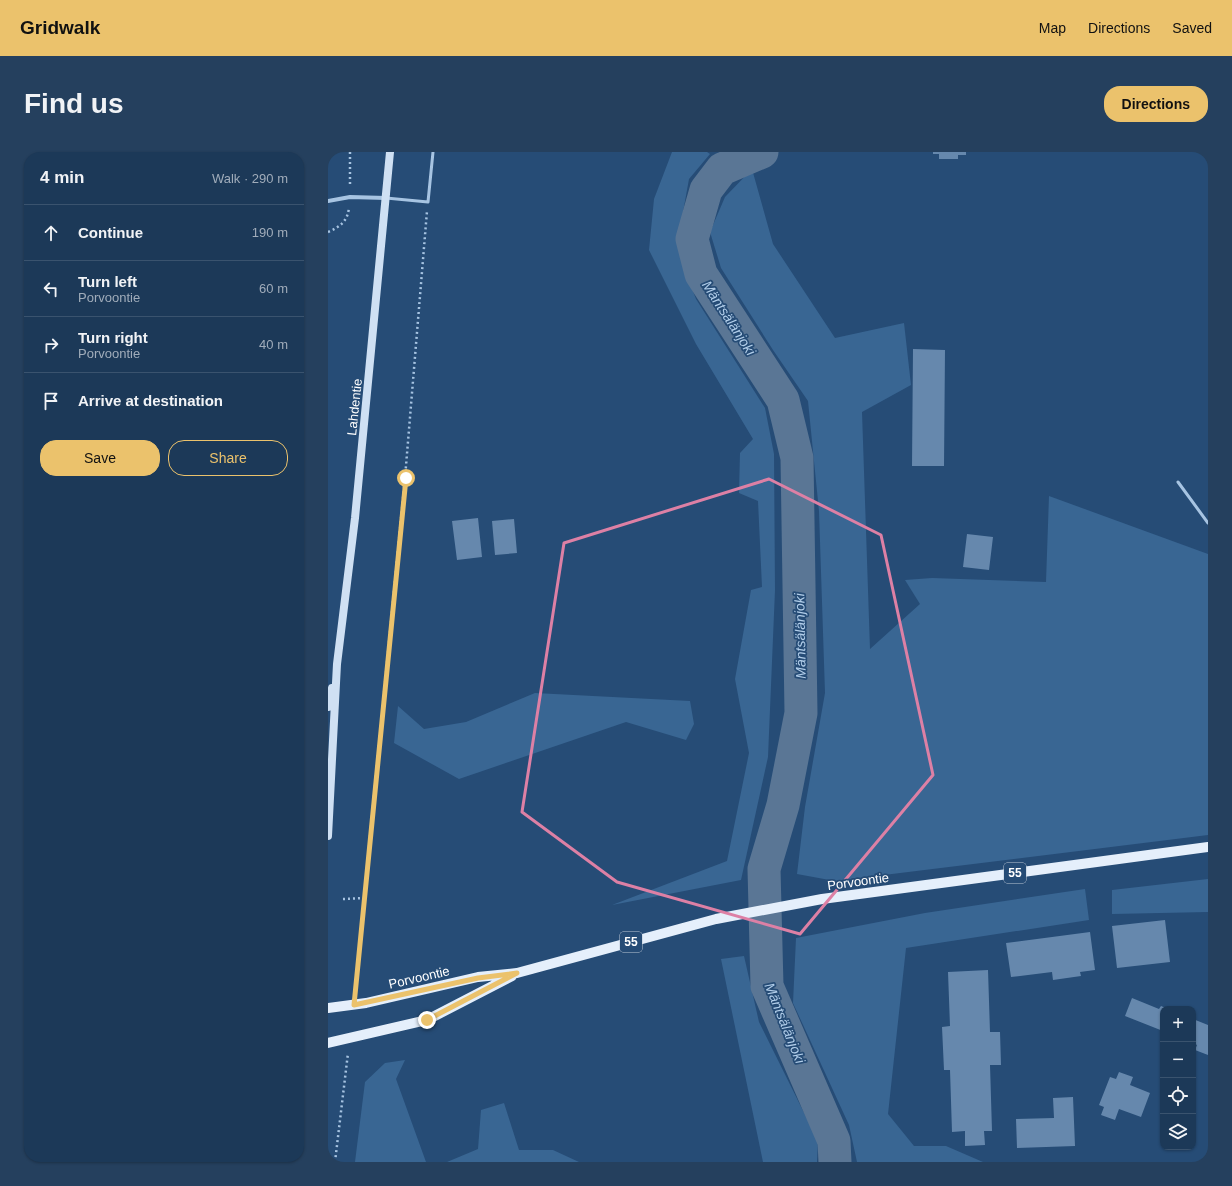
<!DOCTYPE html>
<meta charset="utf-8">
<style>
body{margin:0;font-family:Arial,sans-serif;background:#25405e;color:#f1f3f6}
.controls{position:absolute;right:12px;bottom:12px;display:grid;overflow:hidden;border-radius:8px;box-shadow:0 1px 3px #0004}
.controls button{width:36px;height:36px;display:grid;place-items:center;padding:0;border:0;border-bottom:1px solid #3a536e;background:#1c3958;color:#f1f3f6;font:20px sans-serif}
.stop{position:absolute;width:12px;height:12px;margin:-9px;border:3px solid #ebc26c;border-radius:50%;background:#fff}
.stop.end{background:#ebc26c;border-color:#fff;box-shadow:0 1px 4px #0008}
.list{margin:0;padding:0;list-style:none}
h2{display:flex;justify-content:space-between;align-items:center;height:52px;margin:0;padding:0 16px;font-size:17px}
h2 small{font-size:13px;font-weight:400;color:#a0acba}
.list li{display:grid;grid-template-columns:26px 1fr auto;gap:12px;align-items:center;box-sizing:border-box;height:56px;padding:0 16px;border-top:1px solid #3a536e}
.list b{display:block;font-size:15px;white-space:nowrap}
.list p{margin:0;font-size:13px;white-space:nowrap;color:#a0acba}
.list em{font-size:13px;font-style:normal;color:#a0acba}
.actions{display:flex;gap:8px;padding:12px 16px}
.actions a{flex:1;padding:9px 0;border:1px solid #ebc26c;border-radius:16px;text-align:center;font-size:14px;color:#ebc26c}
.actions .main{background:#ebc26c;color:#111}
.icon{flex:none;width:22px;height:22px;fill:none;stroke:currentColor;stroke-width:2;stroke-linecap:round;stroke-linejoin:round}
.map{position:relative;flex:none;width:880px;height:1010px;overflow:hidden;border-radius:16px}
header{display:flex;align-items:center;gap:24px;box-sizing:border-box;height:56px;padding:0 20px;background:#ebc26c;color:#111}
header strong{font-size:19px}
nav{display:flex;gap:22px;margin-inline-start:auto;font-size:14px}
.intro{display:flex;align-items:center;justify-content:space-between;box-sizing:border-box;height:96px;padding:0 24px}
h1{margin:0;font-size:28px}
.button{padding:10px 18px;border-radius:16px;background:#ebc26c;color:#111;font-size:14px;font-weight:700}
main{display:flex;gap:24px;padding:0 24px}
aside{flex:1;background:#1c3958;border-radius:16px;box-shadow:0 1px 3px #0004}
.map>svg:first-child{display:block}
.green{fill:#396693}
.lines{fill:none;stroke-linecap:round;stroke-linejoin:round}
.river{stroke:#5a7695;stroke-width:33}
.building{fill:#6688ad}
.path{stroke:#a7c4e2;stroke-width:2.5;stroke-dasharray:2 3;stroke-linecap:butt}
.service{stroke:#a7c4e2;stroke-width:3}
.minor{stroke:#a7c4e2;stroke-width:4}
.secondary{stroke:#cfe0f3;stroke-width:8}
.primary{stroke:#e5effb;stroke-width:10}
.route{stroke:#ebc26c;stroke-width:5}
.marked{fill:none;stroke:#dd80a5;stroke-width:3;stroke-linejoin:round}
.labels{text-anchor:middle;stroke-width:3.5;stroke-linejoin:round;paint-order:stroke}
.shield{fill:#264c76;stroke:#bec9d6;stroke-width:1}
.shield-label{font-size:12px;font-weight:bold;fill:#fff}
.street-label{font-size:13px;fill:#fff;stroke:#264c76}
.water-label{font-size:14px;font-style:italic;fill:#b2ceea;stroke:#264c76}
</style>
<header>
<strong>Gridwalk</strong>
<nav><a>Map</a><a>Directions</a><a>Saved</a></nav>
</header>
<div class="intro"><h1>Find us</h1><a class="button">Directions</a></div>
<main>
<aside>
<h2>4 min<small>Walk · 290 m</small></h2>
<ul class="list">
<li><svg class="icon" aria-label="ahead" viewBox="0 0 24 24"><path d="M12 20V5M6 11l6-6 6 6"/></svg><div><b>Continue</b></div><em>190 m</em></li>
<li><svg class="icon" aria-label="left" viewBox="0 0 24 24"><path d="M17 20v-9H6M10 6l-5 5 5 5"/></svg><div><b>Turn left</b><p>Porvoontie</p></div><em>60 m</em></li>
<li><svg class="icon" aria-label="right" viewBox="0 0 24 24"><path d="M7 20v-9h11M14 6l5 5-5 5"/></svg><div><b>Turn right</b><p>Porvoontie</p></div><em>40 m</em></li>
<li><svg class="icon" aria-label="arrive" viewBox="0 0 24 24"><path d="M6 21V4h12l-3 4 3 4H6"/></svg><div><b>Arrive at destination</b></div></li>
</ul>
<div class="actions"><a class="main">Save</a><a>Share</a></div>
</aside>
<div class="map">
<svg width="880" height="1010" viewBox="0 0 880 1010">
<rect width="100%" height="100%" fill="#264c76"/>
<path class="green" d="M344,0H379L382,2L361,27L353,71L355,114L368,147L437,256L446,302L447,438L440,605L413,728L284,753L399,709L421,601L407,527L423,438L434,435L430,349L411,341L412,301L425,287L368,192L321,98L326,47Z
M424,17L445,92L507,186L576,171L583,233L534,260L542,497L592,452L577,428L604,426L718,430L721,344L880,402V683L507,729L469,722L477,655L497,541L491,359L480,249L445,198L393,116L382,80L397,45Z
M207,541L362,549L366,572L358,588L298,570L131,627L66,591L70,554L96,577L138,570Z
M880,727V760L784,762V738Z
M757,737L761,768L578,796L560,962L586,994H618L655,1010H529L521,973L465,851L468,786L597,761Z
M416,804L431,870L490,989L489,1010H435L393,807Z
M77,908L68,927L98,1010H27L37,930L57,911Z
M176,951L191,998H225L251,1010H119L150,997L153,958Z"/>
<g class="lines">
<path class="river" d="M434,0L394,17L378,38L364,87L373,122L455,248L469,306L473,561L455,653L436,717L439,834L506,989L507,1010"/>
</g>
<path class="building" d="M605,0H638V3H630V7H611V2H605Z
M585,197L617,198L616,314H584Z
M150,366L154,405L129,408L124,369Z
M186,367L189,401L167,403L164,369Z
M639,382L665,385L661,418L635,415Z
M837,768L842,810L789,816L784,774Z
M762,780L767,818L752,820L753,824L725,828L724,820L683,825L678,791Z
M660,818L662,880H672L673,913H662L664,979H656L657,993L637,994V979L624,980L622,918H616L614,875L622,874L620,820Z
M804,846L831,857L833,854L840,857H835V879L797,864Z
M865,867L880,873V903L867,898L869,893L865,891Z
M791,920L805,925L802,933L822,941L813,965L791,957L787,968L773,963L776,955L771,953L782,925L788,927Z
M745,945L747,994L689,996L688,967L726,966L725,946Z"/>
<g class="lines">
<path class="path" d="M22,0V34
M0,80C12,75 20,69 21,55
M15,747L37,746
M27,839L77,326L99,59
M7,1010L20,901"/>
<path class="service" d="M58,46L100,50L105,0
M850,330L880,371"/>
<path class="minor" d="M0,49L22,45L58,46"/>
<path class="secondary" d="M0,555L4,536
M0,684L9,512L27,366L62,0"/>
<path class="primary" d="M0,856L38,851L150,825L189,821L388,767L494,747L880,695
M0,891L99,868L184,824"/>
</g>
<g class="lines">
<path class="route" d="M78,326L26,853L150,826L189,821L99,868"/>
</g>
<path class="marked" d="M441,327L553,383L605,623L472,782L289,730L194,660L236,391Z"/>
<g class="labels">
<g class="shield">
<rect x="676" y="711" width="22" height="20" rx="3"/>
<rect x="292" y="780" width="22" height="20" rx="3"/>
</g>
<g class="shield-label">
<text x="687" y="725">55</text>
<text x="303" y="794">55</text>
</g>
<g class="street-label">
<text transform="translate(26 255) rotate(-84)" y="5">Lahdentie</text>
<text transform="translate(530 729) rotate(-8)" y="5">Porvoontie</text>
<text transform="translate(91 825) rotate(-13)" y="5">Porvoontie</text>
</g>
<g class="water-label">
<text transform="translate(401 166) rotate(57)" y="5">Mäntsälänjoki</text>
<text transform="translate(472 484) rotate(-91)" y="5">Mäntsälänjoki</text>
<text transform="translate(457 871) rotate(68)" y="5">Mäntsälänjoki</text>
</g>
</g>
</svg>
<div class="controls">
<button>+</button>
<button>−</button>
<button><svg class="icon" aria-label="locate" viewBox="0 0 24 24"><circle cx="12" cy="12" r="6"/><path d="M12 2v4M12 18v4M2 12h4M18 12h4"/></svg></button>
<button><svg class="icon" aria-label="layers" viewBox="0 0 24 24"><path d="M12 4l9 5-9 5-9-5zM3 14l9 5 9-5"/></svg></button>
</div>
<div class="stop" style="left:78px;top:326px"></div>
<div class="stop end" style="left:99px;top:868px"></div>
</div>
</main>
